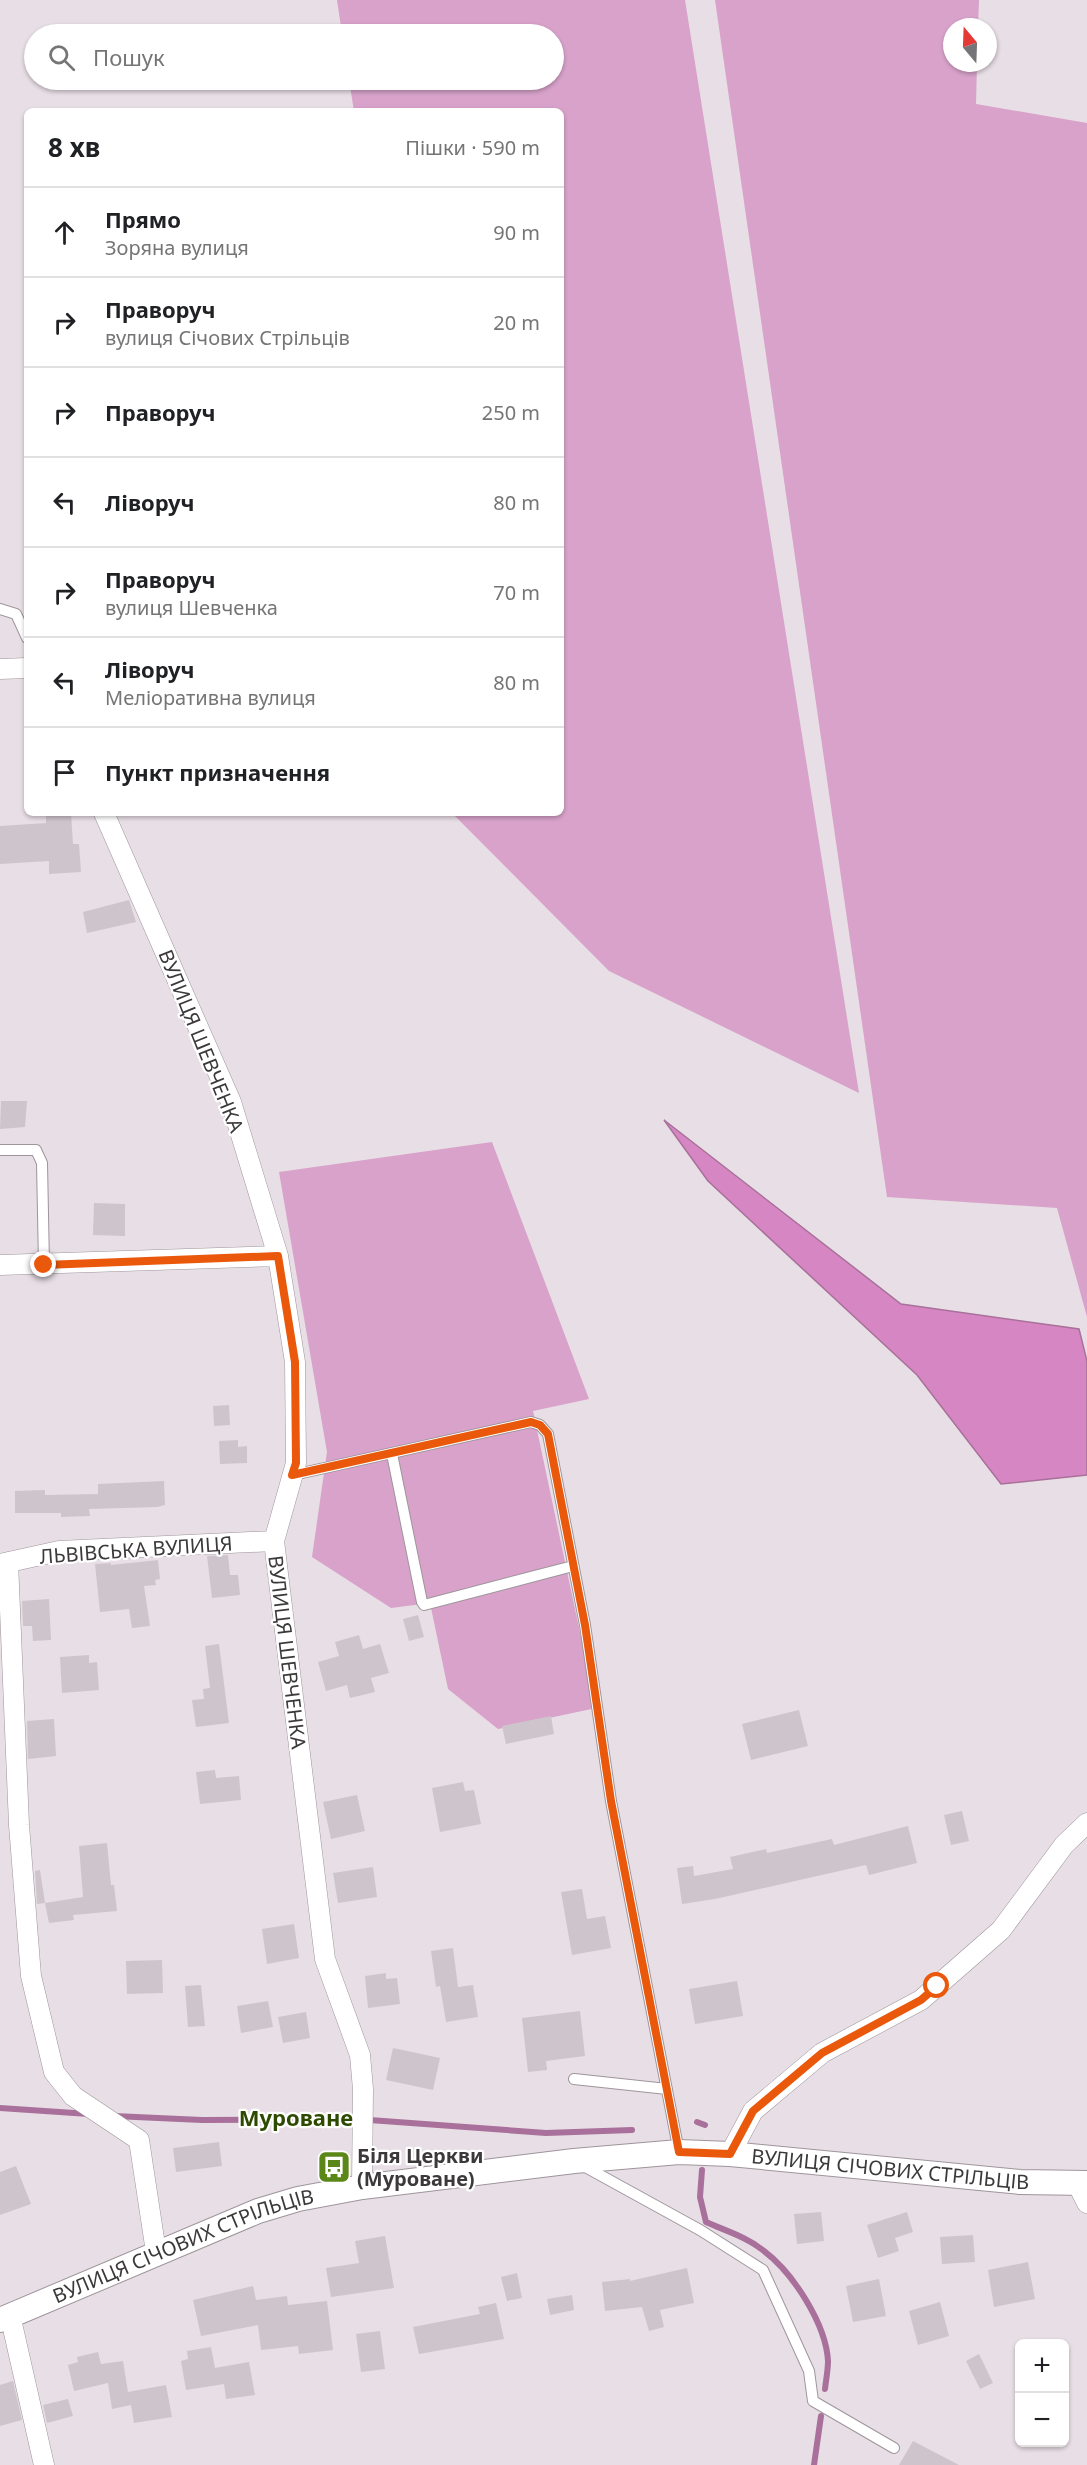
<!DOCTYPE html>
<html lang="uk">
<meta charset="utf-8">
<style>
body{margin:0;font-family:"Noto Sans",sans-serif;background:#f6f6f6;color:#202124}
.controls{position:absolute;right:18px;bottom:18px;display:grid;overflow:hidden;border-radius:9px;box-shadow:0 2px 4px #0004}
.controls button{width:54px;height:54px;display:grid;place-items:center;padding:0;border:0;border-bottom:2px solid #e0e0e0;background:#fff;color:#202124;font:30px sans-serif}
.compass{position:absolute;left:943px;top:18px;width:54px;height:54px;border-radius:50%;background:#fff;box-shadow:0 2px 4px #0004;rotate:341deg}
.stop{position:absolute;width:18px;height:18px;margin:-14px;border:4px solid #ea580c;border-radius:50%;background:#fff}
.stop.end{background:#ea580c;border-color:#fff;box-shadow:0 2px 6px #0008}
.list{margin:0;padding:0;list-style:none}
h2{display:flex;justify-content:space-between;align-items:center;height:78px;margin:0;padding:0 24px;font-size:26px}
h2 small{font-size:20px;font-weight:400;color:#757577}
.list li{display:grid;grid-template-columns:39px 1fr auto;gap:18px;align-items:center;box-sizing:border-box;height:90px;padding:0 24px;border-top:2px solid #e0e0e0}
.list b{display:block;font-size:22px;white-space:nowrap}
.list p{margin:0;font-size:20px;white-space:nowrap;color:#757577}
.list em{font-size:20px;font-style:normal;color:#757577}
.icon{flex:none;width:33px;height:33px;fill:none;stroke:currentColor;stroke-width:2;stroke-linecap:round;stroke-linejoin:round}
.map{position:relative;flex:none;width:1087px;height:2465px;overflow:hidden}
.search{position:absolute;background:#fff;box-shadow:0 2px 4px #0004;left:24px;top:24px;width:540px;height:66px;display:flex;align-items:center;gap:15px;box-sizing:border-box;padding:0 21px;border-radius:33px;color:#757577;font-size:22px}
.panel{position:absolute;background:#fff;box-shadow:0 2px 4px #0004;left:24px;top:108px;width:540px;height:708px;border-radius:9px}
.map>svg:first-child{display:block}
.green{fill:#d8a2ca}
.water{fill:#d687c3;stroke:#a8709a;stroke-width:1.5}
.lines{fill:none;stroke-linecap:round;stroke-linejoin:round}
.stream{stroke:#a8709a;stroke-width:6}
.building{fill:#cec5cc}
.service-casing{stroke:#9e959b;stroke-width:12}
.minor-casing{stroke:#9e959b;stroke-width:21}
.tertiary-casing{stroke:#9e959b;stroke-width:26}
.service{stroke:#fff;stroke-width:10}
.minor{stroke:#fff;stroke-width:20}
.tertiary{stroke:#fff;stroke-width:24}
.route{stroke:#ea580c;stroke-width:8}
.labels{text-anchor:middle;stroke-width:4.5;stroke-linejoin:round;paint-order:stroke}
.street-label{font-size:20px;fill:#3c393b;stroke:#fff}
.poi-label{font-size:20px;font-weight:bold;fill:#3c393b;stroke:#fff;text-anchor:start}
.quarter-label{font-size:22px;font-weight:bold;fill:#2e4a01;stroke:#fff}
</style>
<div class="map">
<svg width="1087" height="2465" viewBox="0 0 1087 2465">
<rect width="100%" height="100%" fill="#e8dee5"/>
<path class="green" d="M337,0H685L859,1093L609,971L452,813H561V111H354L349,80H554V34H342Z
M715,0H979L978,27H952V63H977L976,104L1087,123V1317L1057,1208L887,1197Z
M492,1142L589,1399L533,1411L596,1708L498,1729L448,1689L430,1603L391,1608L312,1557L327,1452L279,1172Z"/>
<path class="water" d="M664,1120L901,1304L1079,1329L1087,1361V1475L1001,1484L917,1375L708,1181Z"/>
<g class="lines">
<path class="stream" d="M0,2108L89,2114
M114,2116L202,2120L356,2119L546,2133L632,2130
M697,2122L705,2125
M702,2170L700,2197L706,2222C726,2231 747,2237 764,2251C793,2273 826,2324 828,2361C828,2370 826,2380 825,2389
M814,2465L821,2416"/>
</g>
<path class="building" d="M46,813H71L73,844H79L81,872L49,874V861L0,864V826L46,823Z
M129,900L136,922L87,933L83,912Z
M1,1101H27L25,1127L0,1129Z
M94,1203L125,1204V1236L93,1235Z
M229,1405L230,1425L214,1426L213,1406Z
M238,1440V1447L247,1446V1463L220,1464L219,1441Z
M164,1481L165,1505L157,1507L89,1509L90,1516L61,1517V1513H15V1491L45,1490V1495L98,1494V1484Z
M228,1555L230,1575H238L240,1595L212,1598L207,1556Z
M158,1560L160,1579L155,1580L156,1585L144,1586L150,1626L132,1628L129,1609L100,1612L95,1564L111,1563V1565Z
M49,1599L51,1640L33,1641L32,1626H23L22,1601Z
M418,1615L424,1637L409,1641L403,1619Z
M359,1635L363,1649L380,1644L389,1673L371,1678L375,1692L350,1698L347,1685L326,1691L318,1662L339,1656L335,1642Z
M219,1644L229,1723L196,1727L192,1700L204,1699L203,1689L210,1688L205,1646Z
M89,1655V1663L97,1662L99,1690L62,1693L60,1657Z
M799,1710L808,1746L751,1760L742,1724Z
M551,1716L554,1734L506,1744L502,1726Z
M54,1719L56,1756L28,1759L27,1721Z
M215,1770L216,1778L239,1776L241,1800L200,1804L196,1772Z
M463,1782L465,1791L474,1790L481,1824L440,1832L432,1788Z
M357,1795L365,1831L331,1839L323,1802Z
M962,1811L969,1841L951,1845L944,1815Z
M908,1826L917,1863L869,1875L866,1865L715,1899L682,1904L677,1868L693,1866L694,1876L733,1869L730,1857L766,1849L767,1853L832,1839L834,1845Z
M107,1843L111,1885H114L117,1911L73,1915L74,1920L49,1923L45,1903L83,1897L79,1846Z
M373,1867L377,1897L338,1903L333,1873Z
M40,1870L45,1903L37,1904L35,1871Z
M582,1889L587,1919L605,1916L611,1948L572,1955L561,1892Z
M294,1924L299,1958L267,1964L262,1929Z
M453,1948L458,1987L473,1985L478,2017L446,2022L440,1986L436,1987L431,1951Z
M162,1960L163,1993L127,1994L126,1961Z
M386,1973V1979L397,1978L400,2004L368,2008L365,1976Z
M737,1981L743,2016L695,2024L689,1989Z
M201,1985L205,2026L188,2027L185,1986Z
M268,2001L273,2027L241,2033L237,2006Z
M580,2011L585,2056L546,2061L547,2070L528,2072L522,2018Z
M306,2012L310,2038L283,2043L278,2017Z
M393,2048L440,2058L433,2090L386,2080Z
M219,2142L222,2166L176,2172L173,2148Z
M16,2166L31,2204L0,2215V2172Z
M821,2212L824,2241L797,2244L794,2214Z
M907,2212L913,2232L895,2238L899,2251L878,2258L867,2225Z
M973,2235L975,2262L942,2264L940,2237Z
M385,2236L394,2288L331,2297L326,2268L359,2263L355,2241Z
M1028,2262L1035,2299L994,2307L988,2270Z
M687,2268L694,2303L660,2310L664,2327L649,2331L642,2307L605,2311L602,2282L630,2279V2281Z
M517,2273L522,2298L507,2301L501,2277Z
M879,2279L886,2316L853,2322L846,2286Z
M253,2286L256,2300L287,2296L288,2305L327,2301L333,2350L299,2354L298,2346L261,2350L258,2325L201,2336L193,2300Z
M572,2295L574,2310L550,2315L547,2299Z
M940,2302L949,2336L918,2345L909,2311Z
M496,2303L504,2339L419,2354L413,2327L480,2314L478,2307Z
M380,2331L385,2369L361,2372L356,2334Z
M211,2347L215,2368L249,2362L255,2395L226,2399L224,2384L186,2390L181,2361L188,2359L187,2351Z
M98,2352L101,2364L123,2361L128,2392L166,2385L172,2417L134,2423L131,2405L112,2409L108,2383L74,2391L68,2365L78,2362L77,2357Z
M979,2354L993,2383L980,2389L966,2361Z
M13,2381L22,2420L0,2426V2385Z
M68,2399L73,2416L47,2423L43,2405Z
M913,2441L959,2465H899Z"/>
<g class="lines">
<g class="service-casing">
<path id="service" d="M0,609L16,614L27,638
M0,1150H36L42,1163L44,1265
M392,1454L422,1602L424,1605L573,1566
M293,1475L531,1422L540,1425L548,1434L585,1625L611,1801L679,2152
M574,2079L667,2089
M580,2164L700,2230L763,2270L809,2371L813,2401L894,2448"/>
</g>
<g class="minor-casing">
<path id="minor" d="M0,669L27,668
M104,813L231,1102L278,1256L295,1362L296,1463L274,1541L325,1959L360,2055L363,2089L362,2187
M0,1265L278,1256
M8,1562L19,1825L31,1976L54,2072L73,2096L139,2140L156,2252
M0,1564L59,1551L274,1541
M730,2154L753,2111L822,2053L921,2000L1001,1930L1064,1845L1087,1823
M1077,2183L1087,2203
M10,2315L44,2465"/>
</g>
<g class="tertiary-casing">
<g id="tertiary">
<path id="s1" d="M0,2320L258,2211L298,2199L362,2187L574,2161L679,2152L730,2154L1020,2182L1087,2183"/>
</g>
</g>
<use href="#service" class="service"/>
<use href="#minor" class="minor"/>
<use href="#tertiary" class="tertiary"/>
</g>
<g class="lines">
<path class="route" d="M44,1265L278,1256L295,1362L296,1463L292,1475L531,1422L540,1425L548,1434L585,1625L611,1801L679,2152L730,2154L753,2111L822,2053L921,2000L937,1986"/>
</g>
<defs>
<g id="bus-square" transform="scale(1.725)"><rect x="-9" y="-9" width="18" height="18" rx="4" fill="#5a8717" stroke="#fff"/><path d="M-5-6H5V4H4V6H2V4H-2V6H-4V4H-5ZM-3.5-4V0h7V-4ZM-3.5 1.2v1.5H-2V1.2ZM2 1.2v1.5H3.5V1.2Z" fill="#fff"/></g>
</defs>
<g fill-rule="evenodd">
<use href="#bus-square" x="334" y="2167"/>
</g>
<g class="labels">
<g class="street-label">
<text transform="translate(201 1041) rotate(68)" y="7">ВУЛИЦЯ ШЕВЧЕНКА</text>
<text transform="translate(136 1550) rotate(-4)" y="7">ЛЬВІВСЬКА ВУЛИЦЯ</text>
<text transform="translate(287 1652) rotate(83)" y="7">ВУЛИЦЯ ШЕВЧЕНКА</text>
<text dy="7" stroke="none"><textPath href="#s1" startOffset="918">ВУЛИЦЯ СІЧОВИХ СТРІЛЬЦІВ</textPath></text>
<text dy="7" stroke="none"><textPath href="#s1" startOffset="198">ВУЛИЦЯ СІЧОВИХ СТРІЛЬЦІВ</textPath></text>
</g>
<g class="poi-label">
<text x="357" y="2163">Біля Церкви<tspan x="357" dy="23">(Муроване)</tspan></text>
</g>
<g class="quarter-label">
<text x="296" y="2126">Муроване</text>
</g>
</g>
</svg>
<div class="controls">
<button>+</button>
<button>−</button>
</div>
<svg class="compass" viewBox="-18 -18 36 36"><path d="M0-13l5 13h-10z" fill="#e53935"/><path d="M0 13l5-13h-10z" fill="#757577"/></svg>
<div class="stop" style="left:937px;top:1986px"></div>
<div class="stop end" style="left:44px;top:1265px"></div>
<div class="search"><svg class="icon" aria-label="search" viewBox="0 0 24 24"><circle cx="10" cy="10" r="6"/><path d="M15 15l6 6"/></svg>Пошук</div>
<section class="panel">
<h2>8 хв<small>Пішки · 590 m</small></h2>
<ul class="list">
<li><svg class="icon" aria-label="ahead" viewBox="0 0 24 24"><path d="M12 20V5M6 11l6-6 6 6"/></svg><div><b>Прямо</b><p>Зоряна вулиця</p></div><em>90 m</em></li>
<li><svg class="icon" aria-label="right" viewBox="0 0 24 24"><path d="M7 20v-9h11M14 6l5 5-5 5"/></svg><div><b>Праворуч</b><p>вулиця Січових Стрільців</p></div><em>20 m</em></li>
<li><svg class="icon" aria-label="right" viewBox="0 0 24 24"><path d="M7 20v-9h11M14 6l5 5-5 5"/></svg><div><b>Праворуч</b></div><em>250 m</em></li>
<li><svg class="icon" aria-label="left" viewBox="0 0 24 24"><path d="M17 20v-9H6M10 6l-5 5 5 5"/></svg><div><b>Ліворуч</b></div><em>80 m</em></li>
<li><svg class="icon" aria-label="right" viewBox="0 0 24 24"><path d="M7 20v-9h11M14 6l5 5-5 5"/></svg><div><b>Праворуч</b><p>вулиця Шевченка</p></div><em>70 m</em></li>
<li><svg class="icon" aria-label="left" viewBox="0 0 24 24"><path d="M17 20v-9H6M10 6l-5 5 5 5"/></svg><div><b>Ліворуч</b><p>Меліоративна вулиця</p></div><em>80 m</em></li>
<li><svg class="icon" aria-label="arrive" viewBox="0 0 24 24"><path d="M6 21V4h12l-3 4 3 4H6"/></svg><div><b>Пункт призначення</b></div></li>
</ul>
</section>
</div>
